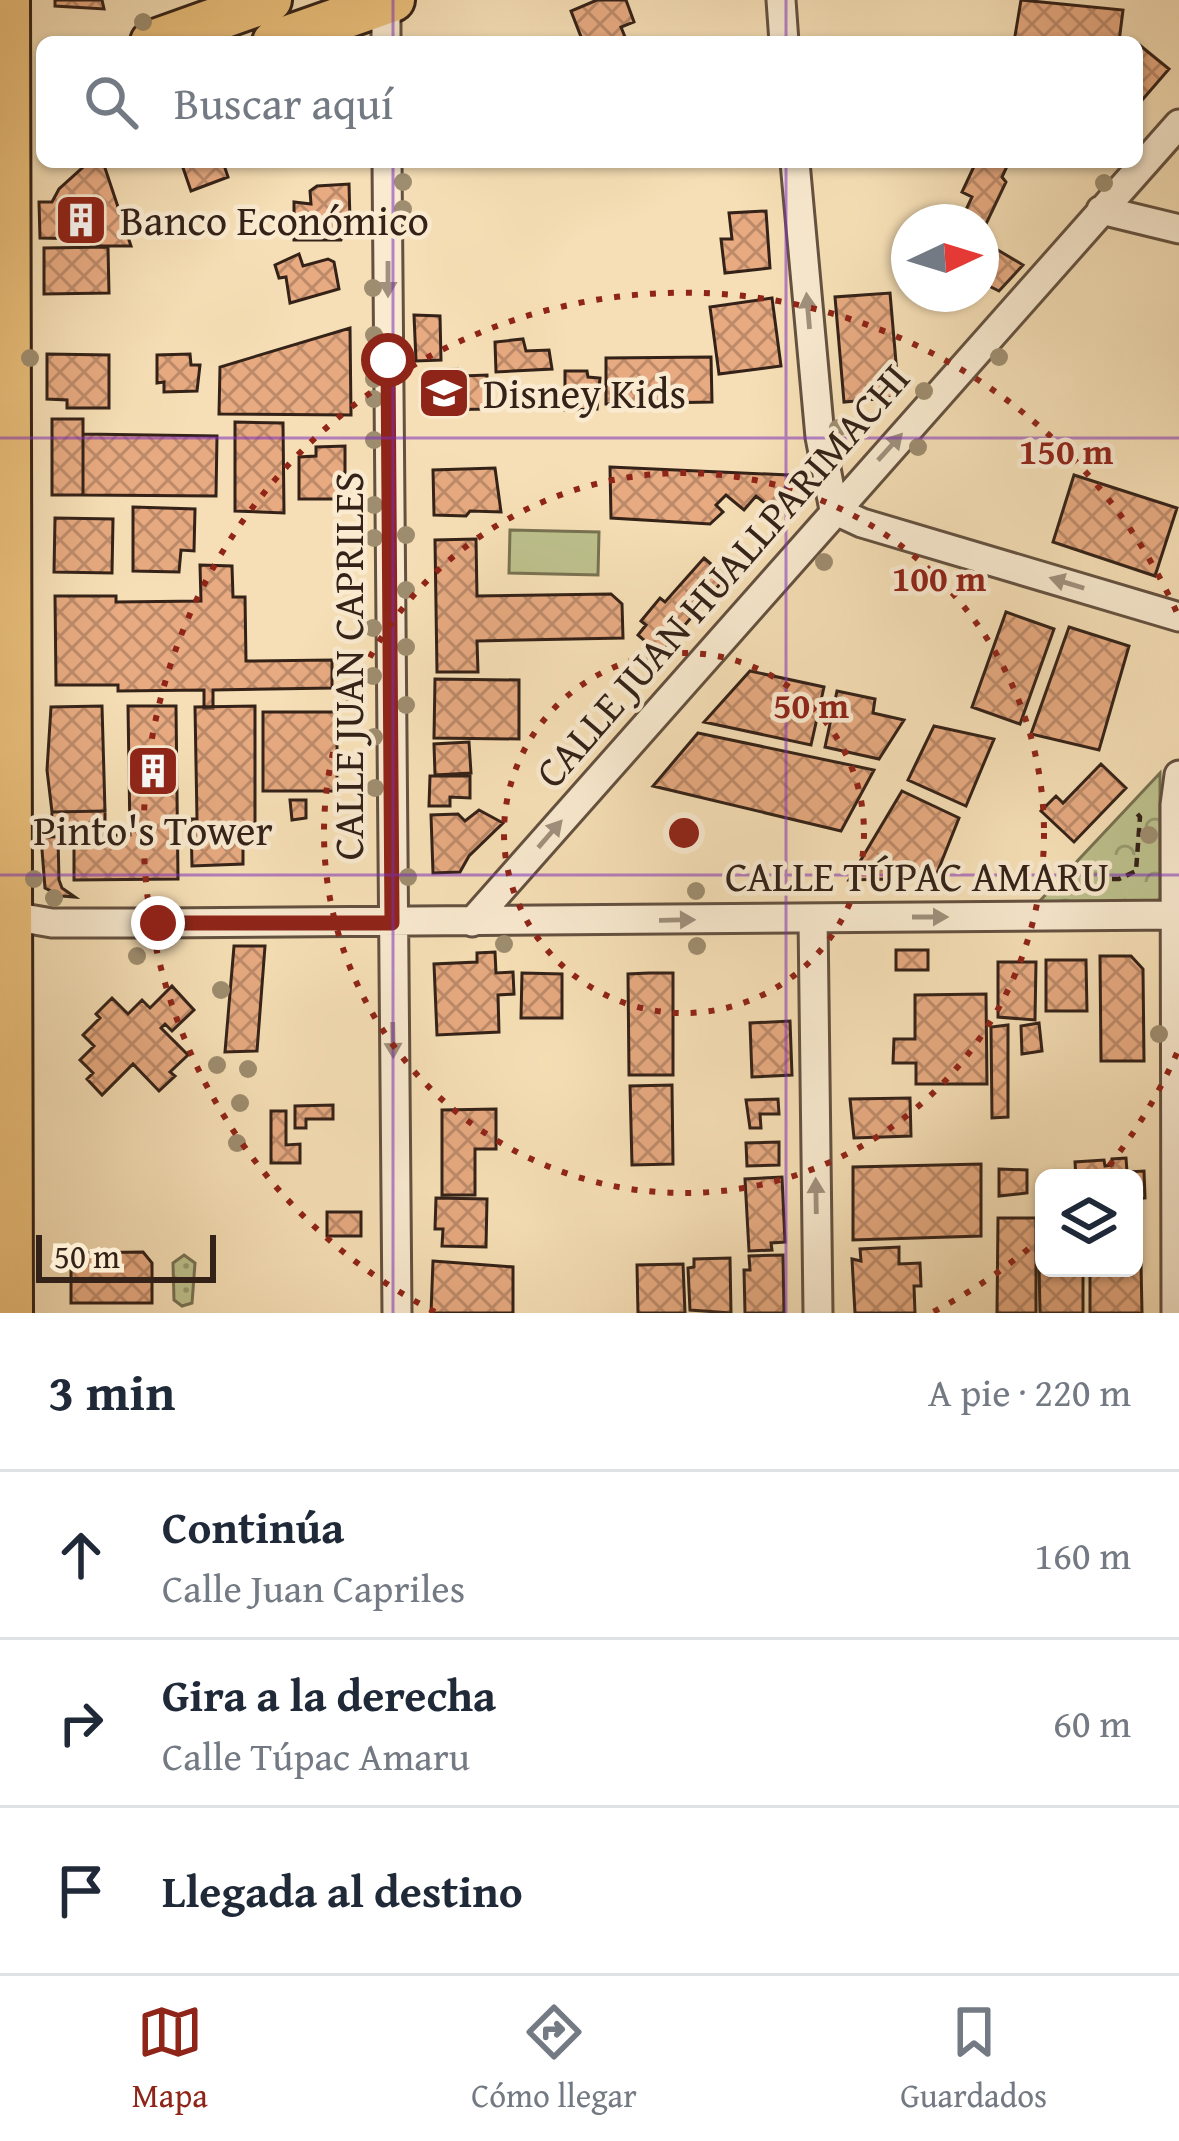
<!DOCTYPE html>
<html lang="es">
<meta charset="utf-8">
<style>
body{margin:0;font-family:"Gentium Book Plus",serif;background:#f6f6f7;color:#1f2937}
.controls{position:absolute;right:36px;bottom:36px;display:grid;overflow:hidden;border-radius:18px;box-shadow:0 3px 9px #0004}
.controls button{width:108px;height:108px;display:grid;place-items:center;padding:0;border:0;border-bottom:3px solid #e0e1e3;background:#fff;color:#1f2937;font:60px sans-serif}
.compass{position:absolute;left:891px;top:204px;width:108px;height:108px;border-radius:50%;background:#fff;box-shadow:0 3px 9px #0004;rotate:86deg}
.scale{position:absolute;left:36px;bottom:30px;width:180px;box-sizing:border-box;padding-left:12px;border:6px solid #342218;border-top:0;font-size:33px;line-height:42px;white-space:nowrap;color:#342218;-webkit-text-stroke:9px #f9ead0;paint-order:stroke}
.stop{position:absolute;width:36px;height:36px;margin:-27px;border:9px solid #8f2418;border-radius:50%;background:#fff}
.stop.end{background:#8f2418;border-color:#fff;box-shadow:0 3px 12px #0008}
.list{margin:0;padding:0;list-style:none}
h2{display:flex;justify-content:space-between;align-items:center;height:156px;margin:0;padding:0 48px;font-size:51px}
h2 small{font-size:39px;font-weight:400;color:#747a83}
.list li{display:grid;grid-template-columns:78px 1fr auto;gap:36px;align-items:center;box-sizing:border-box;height:168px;padding:0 48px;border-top:3px solid #e0e1e3}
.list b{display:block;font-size:45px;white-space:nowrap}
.list p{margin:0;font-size:39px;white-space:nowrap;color:#747a83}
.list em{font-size:39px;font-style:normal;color:#747a83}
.icon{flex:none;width:66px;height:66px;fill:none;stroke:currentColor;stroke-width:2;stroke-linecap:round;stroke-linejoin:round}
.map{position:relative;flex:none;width:1179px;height:1313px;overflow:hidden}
.search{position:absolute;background:#fff;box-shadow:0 3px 9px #0004;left:36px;right:36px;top:36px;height:132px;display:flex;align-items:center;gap:30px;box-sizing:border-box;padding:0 42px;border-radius:18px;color:#747a83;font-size:45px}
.sheet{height:660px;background:#fff}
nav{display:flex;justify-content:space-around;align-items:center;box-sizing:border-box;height:168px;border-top:3px solid #e0e1e3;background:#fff;font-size:33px;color:#747a83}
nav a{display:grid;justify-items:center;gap:6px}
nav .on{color:#8f2418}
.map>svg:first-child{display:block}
.grass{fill:url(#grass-dots);stroke:#787252;stroke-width:3}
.forest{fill:url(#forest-crowns);stroke:#787252;stroke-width:3}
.garden{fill:#bdc18d;stroke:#787252;stroke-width:3}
.building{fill:url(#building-cross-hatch);stroke:#342218;stroke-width:3}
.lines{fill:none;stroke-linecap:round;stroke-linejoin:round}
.street-casing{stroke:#645140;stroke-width:33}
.primary-casing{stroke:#342218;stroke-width:48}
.path{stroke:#342218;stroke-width:4.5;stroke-dasharray:9 6;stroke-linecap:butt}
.street{stroke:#f9ead0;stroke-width:27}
.primary{stroke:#ebc07b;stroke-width:42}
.tree{fill:#9e8d6f}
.oneway{fill:#a0907d}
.route{stroke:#8f2418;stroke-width:15}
.grid{fill:none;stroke:#7b2cbf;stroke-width:3;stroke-opacity:0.55}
.ring{fill:none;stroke:#8f2418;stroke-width:6;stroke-dasharray:6 12}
.labels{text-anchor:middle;stroke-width:9;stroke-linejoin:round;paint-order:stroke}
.poi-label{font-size:42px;fill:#342218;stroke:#f9ead0;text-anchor:start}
.street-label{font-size:42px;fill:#342218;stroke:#f9ead0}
.centre{fill:#8f2418;stroke:#f9ead0;stroke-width:6}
.ring-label{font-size:36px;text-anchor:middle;font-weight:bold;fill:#8f2418;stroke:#f9ead0;stroke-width:9;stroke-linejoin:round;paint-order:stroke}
</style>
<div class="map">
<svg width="1179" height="1313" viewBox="0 0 1179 1313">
<defs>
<pattern id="grass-dots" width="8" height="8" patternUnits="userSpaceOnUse" patternTransform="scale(3)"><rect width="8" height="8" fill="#bdc18d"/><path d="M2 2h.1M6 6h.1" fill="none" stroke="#9a9c72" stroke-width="1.8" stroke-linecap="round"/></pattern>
<pattern id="forest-crowns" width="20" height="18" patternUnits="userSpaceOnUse" patternTransform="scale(3)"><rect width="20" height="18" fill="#bdc18d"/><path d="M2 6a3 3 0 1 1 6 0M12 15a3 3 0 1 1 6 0" fill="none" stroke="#9a9c72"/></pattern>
<pattern id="building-cross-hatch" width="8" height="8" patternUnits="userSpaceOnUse" patternTransform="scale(3)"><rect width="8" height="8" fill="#e7aa81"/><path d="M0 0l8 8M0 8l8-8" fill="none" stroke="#bc8a69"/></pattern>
</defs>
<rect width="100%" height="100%" fill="#f6dfb6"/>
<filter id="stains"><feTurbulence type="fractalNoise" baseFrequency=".00167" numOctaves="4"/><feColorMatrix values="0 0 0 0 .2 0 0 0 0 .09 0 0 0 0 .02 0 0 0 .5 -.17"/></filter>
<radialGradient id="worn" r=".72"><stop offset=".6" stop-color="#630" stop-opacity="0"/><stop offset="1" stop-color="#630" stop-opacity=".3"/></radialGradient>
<path class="grass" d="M184,1255L195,1263L192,1303L182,1306L174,1300L173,1263Z"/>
<path class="forest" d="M1160,773V899L1150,904L1036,905Z"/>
<path class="garden" d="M510,530L599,532L598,575L509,573Z"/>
<path class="building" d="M55,0H102L104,9L55,6Z
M597,0H626L634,22L621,27L627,42H583L571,11Z
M1021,0L1123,10L1119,42H1014Z
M1137,43L1169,69L1137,106Z
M77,162H103L131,246H91V239L40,238L39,202H52L59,189L82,168Z
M181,162H223L228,177L191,191Z
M976,162H1009L1002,177L1006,182L986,224L964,214L972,197L962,192Z
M349,184L350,221L341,240H294V202L311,204L310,191L317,186Z
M766,211L770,268L725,273L721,239H732L729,213Z
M981,240L1023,265L999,291L981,282Z
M108,247L109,293L44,294V248Z
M299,254L303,266L328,259L334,262L339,289L290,303L286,277L279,278L275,265Z
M890,293L899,397L844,402L835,297Z
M772,298L781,366L719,374L710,307Z
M414,315L440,316L441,360L416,361Z
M350,328L351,415L219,414L220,367Z
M523,339L526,351L549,350L552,369L496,372L495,342Z
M47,354L109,355V408H67V400L47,399Z
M190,354L191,365H200L197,391L164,392V382L157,383V355Z
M711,357L712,402L606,404V358Z
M458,369L462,376L487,375L488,409L431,410L430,370Z
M565,371H587L588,377L600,378L597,409L565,410Z
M52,419H83V495H52Z
M235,422L283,423L284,513L235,511Z
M83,434L217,436L216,496L83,495Z
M345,446V499H299V457L316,456V447Z
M610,467L788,475L781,516L756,496L744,510L726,495L716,505L723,512L710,524L611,518Z
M495,468L501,512L470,511L466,516L434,515L433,470Z
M1074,475L1177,508L1155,576L1053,542Z
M133,507L195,509L194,551L181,550L179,572L133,571Z
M55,518L113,519L112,573L54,572Z
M476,539L477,596L611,594L622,604L623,638L477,641L478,672H437L435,540Z
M704,558L726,577L660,654L638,635L646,625L641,621L660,598L665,602Z
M200,565L232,566L233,597H245L246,661L332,660V688L213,690V708H204V690L118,691V685H56L55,596H116V602L201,601Z
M1006,612L1054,629L1020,724L972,707Z
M1069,627L1129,646L1099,750L1031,734Z
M750,671L824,687L811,745L704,722Z
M435,679L519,680V739L434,738Z
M837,691L875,699L873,713L904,720L879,759L825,747Z
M102,706L105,811L52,812L47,770L51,707Z
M128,706H176L178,879L74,880V836L130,835Z
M255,706V845H243V864L192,866L191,819H197L195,707Z
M263,712H337V791H263Z
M934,726L994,739L966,806L908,780Z
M698,733L874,770L841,831L653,786Z
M469,742L471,773L435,775L434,744Z
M1101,764L1126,788L1074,842L1041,811L1056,796L1063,803Z
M430,776H470V798L450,797V806H429Z
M902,791L959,818L935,878L849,880Z
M290,800H306V818L292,820Z
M479,810L503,823L469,856L460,872L433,873L431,815L458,814L465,821Z
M105,811V835L51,837L52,812Z
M41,837H58L59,880L62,888L75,897L61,896L45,888Z
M234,946H265L257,1051L225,1052Z
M896,950H928V970H896Z
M495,952L496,973L513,972L514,994L498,995L499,1032L437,1035L434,964L477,962V953Z
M1100,956H1131L1143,969L1144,1061H1101Z
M1046,960H1086L1087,1011H1046Z
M998,962H1036L1035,1020L998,1017Z
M522,973L562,974V1018H521Z
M649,973H673V1075H629L628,974Z
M172,986L194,1010L172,1031L165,1024L161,1028L188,1055L170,1072L175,1076L159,1091L133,1064L102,1095L87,1079L93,1073L80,1060L94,1046L83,1035L100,1018L96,1014L112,998L128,1014L142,1000L150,1008Z
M986,994L987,1084H916V1063H893L894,1039H915V995Z
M790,1021L792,1075L752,1077L750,1023Z
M1039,1023L1042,1051L1022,1054L1021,1026Z
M1008,1025V1117L992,1118L991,1027Z
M672,1085L673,1164L632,1165L630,1086Z
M910,1098L911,1136L854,1138L850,1099Z
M778,1099L779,1114H760L761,1128H750L746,1100Z
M333,1105V1119H306V1128H295V1106Z
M496,1109V1149H475V1195H442V1110Z
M271,1111H286V1145L300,1144V1163H271Z
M779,1142V1165L747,1166L746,1143Z
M1126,1158L1127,1172L1144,1171L1145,1198L1134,1199V1178H1076L1075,1162L1104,1160L1105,1166L1112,1165V1159Z
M981,1164V1236L853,1240V1167Z
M999,1169L1027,1170V1193L999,1196Z
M782,1177L785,1242L771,1243L772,1250L749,1251L745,1179Z
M436,1198L487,1199L486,1247L442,1246L443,1229H435Z
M327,1212H361V1236H327Z
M998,1218H1036V1313H997Z
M899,1247V1264L920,1263L921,1286H914L915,1313H855L852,1259L861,1261L860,1249Z
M143,1252L152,1263V1303H71V1253Z
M783,1255L784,1313H745L744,1270H750L749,1256Z
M730,1258L731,1313L690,1310L688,1268L694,1267V1259Z
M433,1261L513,1267V1313H431Z
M1039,1263H1044V1268H1083V1313H1040Z
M683,1264L685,1313H638L637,1265Z
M1134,1264H1141L1142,1313H1090V1268H1134Z"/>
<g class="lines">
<g class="street-casing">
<path id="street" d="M781,0L784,42
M386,3V42
M387,162L397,1313
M795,162L820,437L834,510L862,523L1179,617
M1101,210L1179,229
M0,914L52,923H158L1179,915
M813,918L818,1313
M472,922L1179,124
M1176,1313L1175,805L1179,775"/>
</g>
<g class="primary-casing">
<path id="primary" d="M8,0L11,1313
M152,42L270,0
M274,42L393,0"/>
</g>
<path class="path" d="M1067,879H1119L1136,871L1140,817L1135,811"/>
<use href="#street" class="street"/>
<use href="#primary" class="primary"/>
</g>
<g class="tree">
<circle cx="143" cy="22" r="9"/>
<circle cx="403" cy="182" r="9"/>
<circle cx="1104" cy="183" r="9"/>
<circle cx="403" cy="209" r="9"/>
<circle cx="373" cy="288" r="9"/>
<circle cx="374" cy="335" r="9"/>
<circle cx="999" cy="357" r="9"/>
<circle cx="30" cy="358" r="9"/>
<circle cx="374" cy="379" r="9"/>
<circle cx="924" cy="391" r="9"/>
<circle cx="374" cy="399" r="9"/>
<circle cx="838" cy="428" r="9"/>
<circle cx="374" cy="440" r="9"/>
<circle cx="918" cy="447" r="9"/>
<circle cx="374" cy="505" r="9"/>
<circle cx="406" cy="535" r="9"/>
<circle cx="374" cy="538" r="9"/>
<circle cx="824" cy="562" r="9"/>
<circle cx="406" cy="590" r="9"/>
<circle cx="373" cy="628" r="9"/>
<circle cx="406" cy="647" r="9"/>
<circle cx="373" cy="676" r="9"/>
<circle cx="406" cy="705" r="9"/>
<circle cx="374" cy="737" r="9"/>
<circle cx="375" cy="788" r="9"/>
<circle cx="1149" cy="835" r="9"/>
<circle cx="408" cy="877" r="9"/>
<circle cx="34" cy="879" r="9"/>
<circle cx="696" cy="891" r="9"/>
<circle cx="54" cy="898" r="9"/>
<circle cx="504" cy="944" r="9"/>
<circle cx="697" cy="946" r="9"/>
<circle cx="137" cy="956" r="9"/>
<circle cx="221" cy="990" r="9"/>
<circle cx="1159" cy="1034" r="9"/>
<circle cx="217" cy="1065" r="9"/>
<circle cx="248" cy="1069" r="9"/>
<circle cx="240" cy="1103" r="9"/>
<circle cx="237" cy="1143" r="9"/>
</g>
<defs><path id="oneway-solid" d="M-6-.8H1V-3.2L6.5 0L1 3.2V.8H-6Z" transform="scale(3)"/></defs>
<g class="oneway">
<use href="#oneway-solid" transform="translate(388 279) rotate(90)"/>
<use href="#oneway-solid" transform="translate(808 311) rotate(-95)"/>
<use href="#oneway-solid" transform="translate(890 447) rotate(-48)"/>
<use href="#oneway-solid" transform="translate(1067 583) rotate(-163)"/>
<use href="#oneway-solid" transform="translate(550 834) rotate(-49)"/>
<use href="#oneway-solid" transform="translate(930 917)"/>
<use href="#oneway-solid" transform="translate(677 920) rotate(-1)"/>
<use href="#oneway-solid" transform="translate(393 1040) rotate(89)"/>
<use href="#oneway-solid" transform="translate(816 1196) rotate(-91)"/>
</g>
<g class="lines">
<path class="route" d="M158,923H392L388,360"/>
</g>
<path class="grid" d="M393,0V42M786,0V42M393,162V1313M786,162V1313M0,438H1179M0,875H1179"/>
<g class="ring">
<circle cx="684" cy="833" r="180"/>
<circle cx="684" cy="833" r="360"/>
<path d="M1177 1053A540 540 0 0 1 1101 1176M1042 1237A540 540 0 0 1 933 1312M435 1312A540 540 0 1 1 1177 613"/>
</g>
<defs>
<g id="building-square" transform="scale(2.7)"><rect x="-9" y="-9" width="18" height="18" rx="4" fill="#8f2418" stroke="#f9ead0"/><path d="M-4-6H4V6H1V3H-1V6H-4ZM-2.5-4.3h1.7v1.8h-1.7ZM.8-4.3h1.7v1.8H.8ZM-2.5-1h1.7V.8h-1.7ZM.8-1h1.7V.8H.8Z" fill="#fff"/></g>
<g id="school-square" transform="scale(2.7)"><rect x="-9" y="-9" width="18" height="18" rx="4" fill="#8f2418" stroke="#f9ead0"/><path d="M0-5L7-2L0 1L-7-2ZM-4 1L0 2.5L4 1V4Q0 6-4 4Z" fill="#fff"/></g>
</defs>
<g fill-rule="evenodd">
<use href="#building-square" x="81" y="220"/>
<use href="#school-square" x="444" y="393"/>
<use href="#building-square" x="153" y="771"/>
</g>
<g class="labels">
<g class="poi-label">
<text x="120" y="235">Banco Económico</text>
<text x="483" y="408">Disney Kids</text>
<text x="153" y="845" text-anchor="middle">Pinto's Tower</text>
</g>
<g class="street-label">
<text transform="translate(722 575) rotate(-49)" y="15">CALLE JUAN HUALLPARIMACHI</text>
<text transform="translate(348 666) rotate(-90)" y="15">CALLE JUAN CAPRILES</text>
<text x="917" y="891">CALLE TÚPAC AMARU</text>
</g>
</g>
<circle cx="684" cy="833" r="18" class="centre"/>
<g class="ring-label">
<text x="1066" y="464">150 m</text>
<text x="939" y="591">100 m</text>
<text x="811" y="718">50 m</text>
</g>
<rect width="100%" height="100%" filter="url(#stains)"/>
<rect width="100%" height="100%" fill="url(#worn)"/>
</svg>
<div class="controls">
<button><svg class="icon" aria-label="layers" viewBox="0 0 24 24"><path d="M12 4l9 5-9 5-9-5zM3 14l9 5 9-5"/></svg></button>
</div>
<svg class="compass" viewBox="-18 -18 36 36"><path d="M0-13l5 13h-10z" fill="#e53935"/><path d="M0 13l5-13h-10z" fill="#747a83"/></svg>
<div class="scale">50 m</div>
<div class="stop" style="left:388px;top:360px"></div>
<div class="stop end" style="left:158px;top:923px"></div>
<div class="search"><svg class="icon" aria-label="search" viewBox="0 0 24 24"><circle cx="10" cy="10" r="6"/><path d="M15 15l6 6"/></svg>Buscar aquí</div>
</div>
<section class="sheet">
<h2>3 min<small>A pie · 220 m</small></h2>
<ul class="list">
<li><svg class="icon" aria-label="ahead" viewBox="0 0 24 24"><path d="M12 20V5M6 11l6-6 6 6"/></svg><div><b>Continúa</b><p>Calle Juan Capriles</p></div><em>160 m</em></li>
<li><svg class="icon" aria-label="right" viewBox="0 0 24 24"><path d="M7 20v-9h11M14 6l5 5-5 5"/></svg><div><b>Gira a la derecha</b><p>Calle Túpac Amaru</p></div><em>60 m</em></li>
<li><svg class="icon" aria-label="arrive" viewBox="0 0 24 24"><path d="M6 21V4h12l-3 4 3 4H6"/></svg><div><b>Llegada al destino</b></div></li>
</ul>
</section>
<nav>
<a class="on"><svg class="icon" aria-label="map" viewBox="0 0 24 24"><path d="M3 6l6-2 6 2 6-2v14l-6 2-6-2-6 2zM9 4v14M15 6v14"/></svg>Mapa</a>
<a><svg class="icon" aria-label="directions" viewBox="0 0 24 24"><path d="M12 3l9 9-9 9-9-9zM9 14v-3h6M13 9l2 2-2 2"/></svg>Cómo llegar</a>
<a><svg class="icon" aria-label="saved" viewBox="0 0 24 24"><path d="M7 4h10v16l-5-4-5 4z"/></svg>Guardados</a>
</nav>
